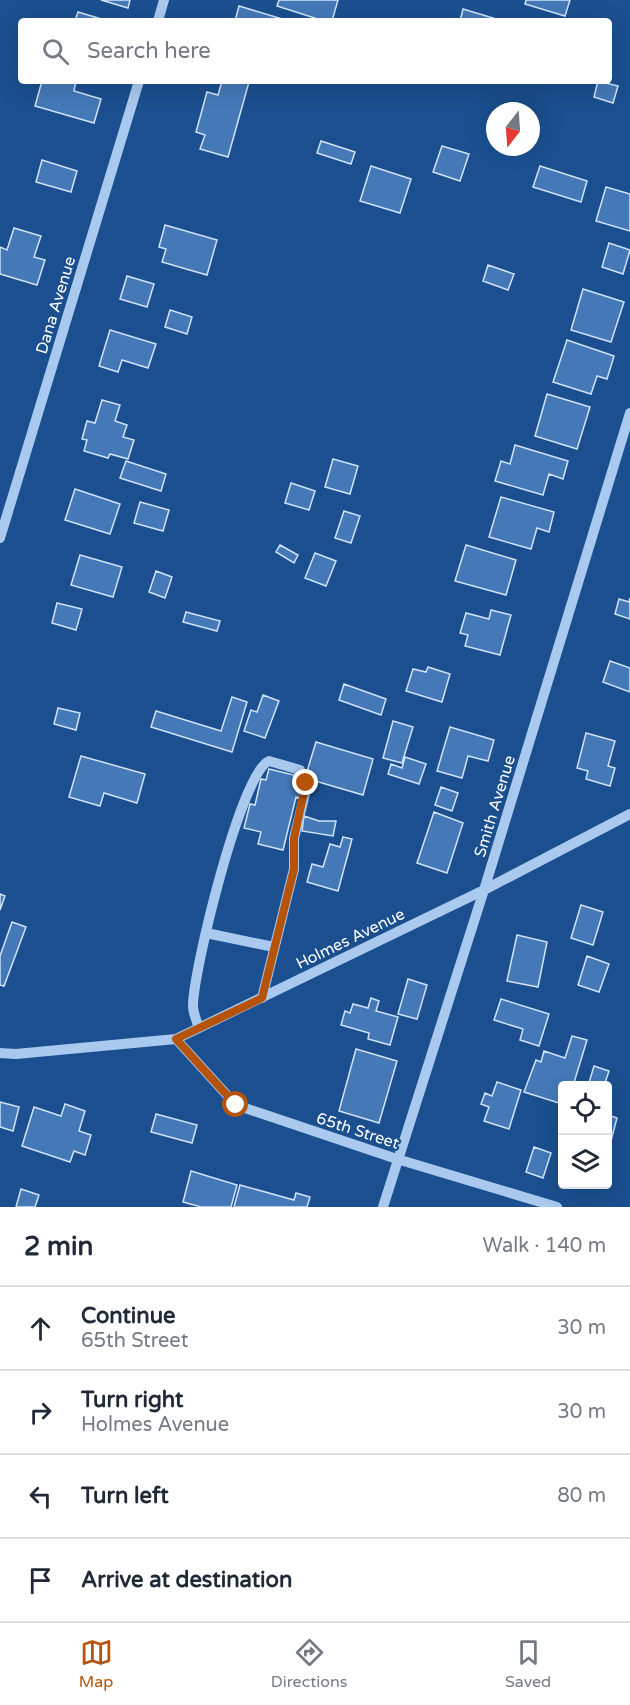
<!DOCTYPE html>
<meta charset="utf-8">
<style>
body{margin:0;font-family:"Varela Round",sans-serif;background:#f6f6f7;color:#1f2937}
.controls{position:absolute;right:18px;bottom:18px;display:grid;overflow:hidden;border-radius:6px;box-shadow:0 6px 24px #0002}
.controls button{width:54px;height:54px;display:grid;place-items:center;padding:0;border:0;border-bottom:2px solid #e0e1e3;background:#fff;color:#1f2937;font:30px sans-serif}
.compass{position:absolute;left:486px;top:102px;width:54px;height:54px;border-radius:50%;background:#fff;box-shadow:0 6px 24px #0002;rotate:197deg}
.stop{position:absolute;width:18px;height:18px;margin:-14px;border:4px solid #b45309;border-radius:50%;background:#fff}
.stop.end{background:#b45309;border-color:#fff;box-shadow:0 2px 6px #0008}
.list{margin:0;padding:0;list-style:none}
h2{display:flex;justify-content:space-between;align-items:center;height:78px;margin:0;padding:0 24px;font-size:26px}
h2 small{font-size:20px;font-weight:400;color:#747a83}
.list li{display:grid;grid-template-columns:39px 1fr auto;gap:18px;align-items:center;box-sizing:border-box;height:84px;padding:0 24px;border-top:2px solid #e0e1e3}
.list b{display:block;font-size:22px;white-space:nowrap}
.list p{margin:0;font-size:20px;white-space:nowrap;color:#747a83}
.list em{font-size:20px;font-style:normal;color:#747a83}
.icon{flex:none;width:33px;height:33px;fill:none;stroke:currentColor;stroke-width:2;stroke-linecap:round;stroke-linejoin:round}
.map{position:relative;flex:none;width:630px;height:1207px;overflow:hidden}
.search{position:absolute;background:#fff;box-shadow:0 6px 24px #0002;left:18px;right:18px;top:18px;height:66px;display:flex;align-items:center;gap:15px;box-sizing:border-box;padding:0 21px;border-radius:6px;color:#747a83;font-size:22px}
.sheet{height:414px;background:#fff}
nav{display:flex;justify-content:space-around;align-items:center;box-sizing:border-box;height:84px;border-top:2px solid #e0e1e3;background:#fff;font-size:16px;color:#747a83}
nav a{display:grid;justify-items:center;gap:3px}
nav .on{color:#b45309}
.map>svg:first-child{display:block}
.building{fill:#4478b7;stroke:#cfe3fa;stroke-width:1.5}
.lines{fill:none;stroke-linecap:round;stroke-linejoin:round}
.minor{stroke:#a9c9ee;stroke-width:10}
.route{stroke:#b45309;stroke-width:8}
.labels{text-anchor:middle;stroke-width:4.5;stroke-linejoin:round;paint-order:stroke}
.street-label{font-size:16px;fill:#fff;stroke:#1b4f8f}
</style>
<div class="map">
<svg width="630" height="1207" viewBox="0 0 630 1207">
<rect width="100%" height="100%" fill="#1b4f8f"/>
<path class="building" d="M101,0H130L128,8Z
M279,0H338L332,21H324L277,6Z
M526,0H570L565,16L525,4Z
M239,6L289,21H235Z
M463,9L503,21H460Z
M78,12L108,21H75Z
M42,81H76L74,91L101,99L94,123L35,106Z
M222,81L249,82L228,157L200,149L205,135L196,132L207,92L218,95Z
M598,81L618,86L613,103L594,97Z
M321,141L355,152L351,164L317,153Z
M442,146L469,154L460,181L433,172Z
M42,160L77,171L71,192L36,182Z
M371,166L411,179L400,213L360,201Z
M540,166L587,181L581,202L533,187Z
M606,187L630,194V231L596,221Z
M165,225L217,240L207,275L162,262L166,249L159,247Z
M14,228L41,236L34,257L45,260L37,285L0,274V247L7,250Z
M609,243L630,250L623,274L602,267Z
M488,265L514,274L508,290L483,281Z
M127,276L154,284L147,307L120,299Z
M583,289L624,302L611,342L571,330Z
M170,310L192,317L187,334L165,327Z
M110,330L156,344L148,368L122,360L118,372L99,366Z
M567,340L614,356L607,379L597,376L591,394L553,382Z
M547,394L590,407L577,449L535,436Z
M102,400L120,405L115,421L127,425L123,437L134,440L128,459L110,454L108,458L84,451L87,440L82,439L87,421L95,423Z
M515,445L568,461L563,479L549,474L543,495L495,481L501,461L510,464Z
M333,459L358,466L350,494L325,487Z
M126,461L166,474L161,491L120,478Z
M291,483L315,491L309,510L285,503Z
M75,489L120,504L110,534L65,520Z
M501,497L554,512L549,532L537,528L531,549L489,537Z
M140,502L169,510L163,531L134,523Z
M344,511L360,516L351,543L335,538Z
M280,545L298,555L294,563L276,552Z
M466,545L516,560L506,595L455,581Z
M315,553L336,561L326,586L305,578Z
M80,555L122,567L113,597L71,585Z
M156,571L172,577L165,598L149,592Z
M630,598V619L615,614L619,599L629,602Z
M57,603L82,609L76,630L52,623Z
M491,610L511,615L500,655L465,646L468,635L460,633L466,613L489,619Z
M186,612L220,621L217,631L183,622Z
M610,661L630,668V692L603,682Z
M428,667L450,674L442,702L406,691L413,669L426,672Z
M344,684L386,699L381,715L339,700Z
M263,695L279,701L265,738L244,731L251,710L257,712Z
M232,697L247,702L232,752L151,727L156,711L221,731Z
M58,708L80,713L76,730L54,724Z
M393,721L413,727L402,763L383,758Z
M450,727L494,740L488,761L468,756L462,778L437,771Z
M586,733L615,741L608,766L615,768L610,786L586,779L588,771L577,768Z
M316,742L373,759L363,795L305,778Z
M81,756L145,774L137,803L104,793L100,806L69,797Z
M405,757L426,764L419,784L388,774L391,764L402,768Z
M269,769L298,776L296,786L302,787L299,798L296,797L283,850L258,844L261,832L244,828L250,804L255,805L261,779L266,780Z
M441,787L458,793L452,811L435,805Z
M434,812L463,823L447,873L417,863Z
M304,816L319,821H336L333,836L302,831Z
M343,837L352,839L338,891L307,882L312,864L323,867L330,844L340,847Z
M0,894L5,896L0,910Z
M581,905L603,912L593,945L571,938Z
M12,922L26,927L4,986L0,985V956Z
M517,935L547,942L538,987L507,981Z
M587,956L609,964L599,992L578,985Z
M408,979L427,985L417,1019L398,1014Z
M371,998L379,1001L376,1011L398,1017L390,1045L368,1039L369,1033L341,1025L345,1011L350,1013L353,1004L368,1008Z
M501,999L549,1014L539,1046L520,1040L523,1029L494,1020Z
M572,1036L587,1040L573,1086H562V1104L524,1092L536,1060L541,1062L544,1051L565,1058Z
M356,1049L397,1061L379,1123L339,1111Z
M594,1066L609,1071L604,1086H588Z
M497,1082L521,1090L509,1129L484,1121L489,1107L481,1104L485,1093L492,1096Z
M0,1102L19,1107L13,1131L0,1127Z
M65,1104L85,1111L79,1131L91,1135L85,1155L74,1151L70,1162L22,1146L34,1107L61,1116Z
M156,1114L197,1125L192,1143L151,1132Z
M608,1115L617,1118L608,1152Z
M534,1147L551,1153L543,1178L526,1172Z
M191,1171L237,1185L231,1207H201L183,1202Z
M240,1185L294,1200L296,1193L310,1197L307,1207H234Z
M21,1189L39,1195L35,1207H16Z"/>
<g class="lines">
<path class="minor" d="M158,21L164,0
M0,538L139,81
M206,933L274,947
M199,1028C197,1022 193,1013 193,1006C193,971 241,773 269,761L300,770V779L307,786L294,838V869L262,998
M176,1039L236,1105L397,1159L557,1207
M0,1053L16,1054L176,1039L484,890L630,814
M383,1207L484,890L630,413"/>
</g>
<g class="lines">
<path class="route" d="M236,1105L176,1039L262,998L294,869V838L306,783"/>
</g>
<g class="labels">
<g class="street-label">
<text transform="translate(55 305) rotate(-73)" y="6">Dana Avenue</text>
<text transform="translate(494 806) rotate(-73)" y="6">Smith Avenue</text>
<text transform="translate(350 938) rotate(-26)" y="6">Holmes Avenue</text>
<text transform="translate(358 1130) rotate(18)" y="6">65th Street</text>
</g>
</g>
</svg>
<div class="controls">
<button><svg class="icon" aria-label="locate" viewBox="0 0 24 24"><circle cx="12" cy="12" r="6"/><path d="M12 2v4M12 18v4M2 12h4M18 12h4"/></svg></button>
<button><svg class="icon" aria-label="layers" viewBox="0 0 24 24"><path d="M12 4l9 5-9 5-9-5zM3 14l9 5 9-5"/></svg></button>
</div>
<svg class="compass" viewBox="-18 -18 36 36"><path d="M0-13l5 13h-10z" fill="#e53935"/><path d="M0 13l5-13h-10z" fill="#747a83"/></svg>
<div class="stop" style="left:236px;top:1105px"></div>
<div class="stop end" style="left:306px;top:783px"></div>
<div class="search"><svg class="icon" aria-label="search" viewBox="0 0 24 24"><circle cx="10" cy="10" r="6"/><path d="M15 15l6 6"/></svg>Search here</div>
</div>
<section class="sheet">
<h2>2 min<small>Walk · 140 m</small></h2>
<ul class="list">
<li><svg class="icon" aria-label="ahead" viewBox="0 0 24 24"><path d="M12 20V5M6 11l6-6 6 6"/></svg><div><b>Continue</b><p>65th Street</p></div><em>30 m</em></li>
<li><svg class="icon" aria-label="right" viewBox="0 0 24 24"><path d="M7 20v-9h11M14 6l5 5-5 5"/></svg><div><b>Turn right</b><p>Holmes Avenue</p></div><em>30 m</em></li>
<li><svg class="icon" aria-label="left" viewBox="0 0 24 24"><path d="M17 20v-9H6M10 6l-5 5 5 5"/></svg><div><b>Turn left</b></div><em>80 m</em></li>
<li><svg class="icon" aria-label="arrive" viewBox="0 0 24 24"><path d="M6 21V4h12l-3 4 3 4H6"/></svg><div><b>Arrive at destination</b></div></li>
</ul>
</section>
<nav>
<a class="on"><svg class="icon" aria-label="map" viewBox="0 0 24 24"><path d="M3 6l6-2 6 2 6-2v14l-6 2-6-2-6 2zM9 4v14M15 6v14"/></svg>Map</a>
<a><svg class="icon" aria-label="directions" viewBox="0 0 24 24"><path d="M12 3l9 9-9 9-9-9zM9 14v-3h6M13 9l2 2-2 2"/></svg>Directions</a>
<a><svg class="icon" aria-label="saved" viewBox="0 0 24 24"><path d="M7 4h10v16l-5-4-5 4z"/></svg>Saved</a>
</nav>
